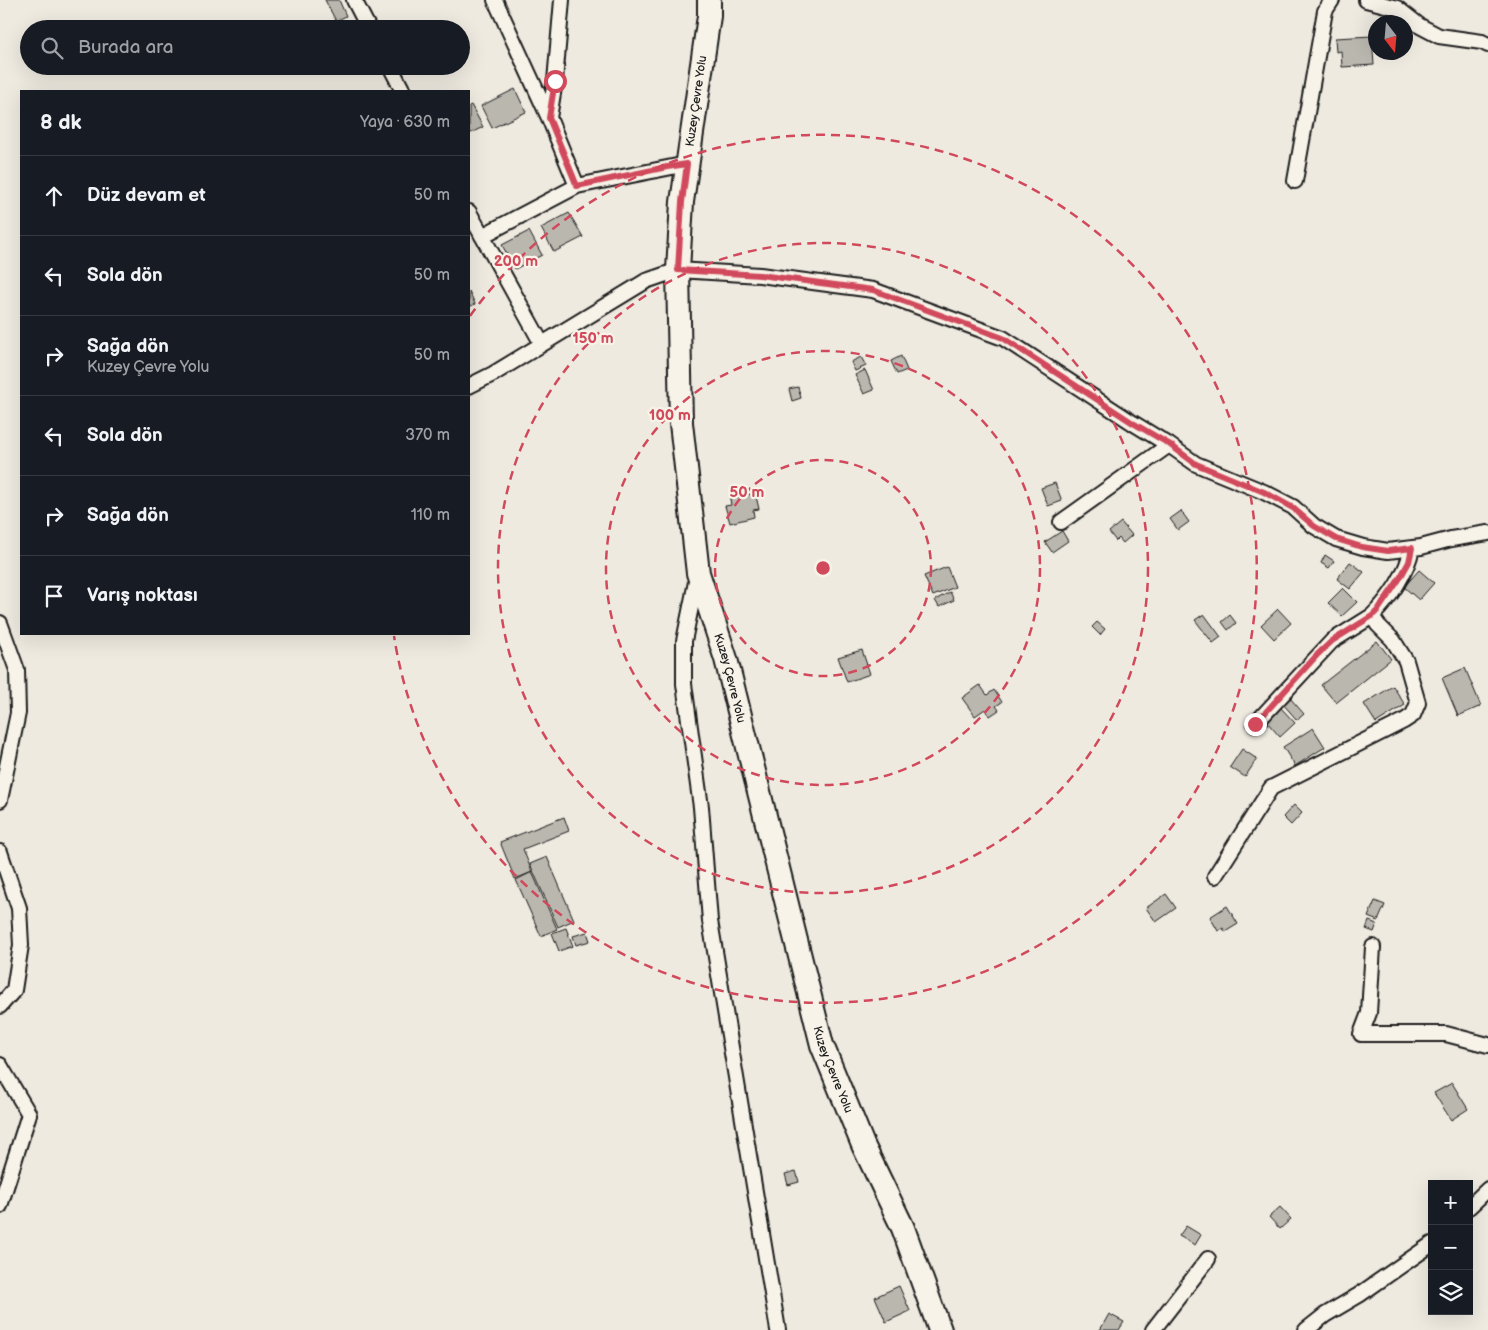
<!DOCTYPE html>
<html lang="tr">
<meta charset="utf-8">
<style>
body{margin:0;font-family:"Balsamiq Sans",sans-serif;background:#20242c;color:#f1f3f6}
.controls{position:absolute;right:15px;bottom:15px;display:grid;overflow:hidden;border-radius:0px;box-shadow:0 5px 20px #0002}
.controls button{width:45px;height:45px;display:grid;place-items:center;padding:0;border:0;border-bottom:1px solid #363941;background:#171b24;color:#f1f3f6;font:25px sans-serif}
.compass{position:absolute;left:1368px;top:15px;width:45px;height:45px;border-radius:50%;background:#171b24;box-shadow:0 5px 20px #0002;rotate:164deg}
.stop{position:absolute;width:15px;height:15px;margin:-11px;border:4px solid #d1495b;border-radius:50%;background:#fff}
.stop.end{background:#d1495b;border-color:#fff;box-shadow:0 1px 5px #0008}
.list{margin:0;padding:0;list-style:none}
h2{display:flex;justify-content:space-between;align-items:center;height:65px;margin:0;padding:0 20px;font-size:21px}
h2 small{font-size:16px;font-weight:400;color:#9ea1a6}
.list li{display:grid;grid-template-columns:32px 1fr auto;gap:15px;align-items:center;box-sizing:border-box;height:80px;padding:0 20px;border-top:1px solid #363941}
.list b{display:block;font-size:19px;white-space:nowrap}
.list p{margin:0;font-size:16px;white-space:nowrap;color:#9ea1a6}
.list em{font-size:16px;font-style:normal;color:#9ea1a6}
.icon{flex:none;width:28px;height:28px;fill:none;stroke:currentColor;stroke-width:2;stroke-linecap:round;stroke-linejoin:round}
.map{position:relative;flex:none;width:1488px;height:1330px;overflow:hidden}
.search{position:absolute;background:#171b24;box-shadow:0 5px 20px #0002;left:20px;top:20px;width:450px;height:55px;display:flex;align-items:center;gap:12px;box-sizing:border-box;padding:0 18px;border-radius:28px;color:#9ea1a6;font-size:19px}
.panel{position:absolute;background:#171b24;box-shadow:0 5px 20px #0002;left:20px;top:90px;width:450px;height:545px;border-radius:0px}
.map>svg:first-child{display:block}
.building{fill:#bab7af;stroke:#1c1c1c}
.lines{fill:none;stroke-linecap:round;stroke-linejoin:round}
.minor-casing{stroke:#1c1c1c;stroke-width:18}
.primary-casing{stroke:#1c1c1c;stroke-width:26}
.minor{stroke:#f7f3e8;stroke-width:14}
.primary{stroke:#f7f3e8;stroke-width:22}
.route{stroke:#d1495b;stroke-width:6}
.ring{fill:none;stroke:#d1495b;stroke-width:2.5;stroke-dasharray:9 6}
.labels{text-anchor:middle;stroke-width:4.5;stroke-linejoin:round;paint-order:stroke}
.street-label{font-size:12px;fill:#1c1c1c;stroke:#f7f3e8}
.centre{fill:#d1495b;stroke:#f7f3e8;stroke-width:2.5}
.ring-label{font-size:15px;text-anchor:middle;font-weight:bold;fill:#d1495b;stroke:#f7f3e8;stroke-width:4.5;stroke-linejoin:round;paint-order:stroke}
</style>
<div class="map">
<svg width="1488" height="1330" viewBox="0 0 1488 1330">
<rect width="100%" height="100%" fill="#eeeae0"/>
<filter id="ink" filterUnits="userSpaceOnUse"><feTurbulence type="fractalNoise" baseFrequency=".02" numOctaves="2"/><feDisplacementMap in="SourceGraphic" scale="10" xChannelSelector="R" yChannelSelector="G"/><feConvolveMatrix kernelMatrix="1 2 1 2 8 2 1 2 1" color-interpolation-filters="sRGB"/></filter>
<g filter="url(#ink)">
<path class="building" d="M325,0H339L346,16L336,21Z
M1372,36L1374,65L1342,67L1341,51L1336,52L1335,38Z
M515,89L526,112L492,128L481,106Z
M471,105L483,127L469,134V106Z
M569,213L583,237L554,252L541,228Z
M529,231L542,255L515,269L502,245Z
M469,291L475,304L469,307Z
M901,356L907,370L897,374L891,361Z
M861,357L866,366L855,371L851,362Z
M865,370L874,390L864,394L855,375Z
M798,387L801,398L792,401L789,389Z
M1055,483L1062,501L1048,506L1041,488Z
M751,494V497L756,496L759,509L753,510L754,517L730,523L725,506L731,505L730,499Z
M1181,511L1189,522L1178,530L1170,519Z
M1121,522L1132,535L1123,543L1119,538L1116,541L1109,532Z
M1062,531L1068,541L1052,552L1045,542Z
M1325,555L1334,561L1329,568L1321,563Z
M1350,562L1364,572L1350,589L1337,579Z
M947,567L955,587L933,596L924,576Z
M1419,570L1434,583L1419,600L1404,587Z
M1343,588L1357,602L1342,616L1328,603Z
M950,592L954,600L939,607L935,600Z
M1278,609L1291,623L1274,639L1261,625Z
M1204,614L1221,637L1213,643L1195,620Z
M1230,615L1236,623L1228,630L1222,622Z
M1097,622L1105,629L1100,635L1092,627Z
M1377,641L1391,659L1336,703L1321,685Z
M862,650L870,674L847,682L838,657Z
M1465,668L1481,706L1458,716L1442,678Z
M980,685L987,695L994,690L1002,702L996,706L999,710L990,716L985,709L975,716L962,698Z
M1393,686L1405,705L1376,723L1364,704Z
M1290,698L1304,714L1297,720L1283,704Z
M1281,708L1295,723L1280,737L1266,721Z
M1313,728L1325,747L1295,766L1283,747Z
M1242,749L1257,759L1245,777L1230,767Z
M1294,805L1302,813L1291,825L1283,817Z
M564,817L569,831L523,849L532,872L515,879L500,842Z
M547,857L574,920L558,927L530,864Z
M532,872L557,929L541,936L516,880Z
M1166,894L1176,908L1156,922L1146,908Z
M1375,901L1385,905L1378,921L1368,917Z
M1227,906L1238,924L1225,932L1223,928L1218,931L1210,917Z
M1369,921L1377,924L1374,932L1366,929Z
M566,928L573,946L559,951L552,933Z
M587,932L590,941L576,945L573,936Z
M1452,1083L1468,1109L1451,1120L1434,1093Z
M796,1171L799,1182L788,1185L785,1174Z
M1280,1207L1291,1219L1280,1229L1269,1217Z
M1186,1226L1201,1235L1195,1245L1179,1236Z
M899,1286L910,1311L886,1322L875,1297Z
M1109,1314L1124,1322L1119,1330H1100Z"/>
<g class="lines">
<g class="minor-casing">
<path id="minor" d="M354,0L369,29
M495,0L549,118L577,186
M1366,0L1397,8L1420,26L1439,36L1482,42L1488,45
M390,66L403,91
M549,118L555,81L562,0
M1295,181L1325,11L1332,0
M469,212L542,344
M482,236L577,186L687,164
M469,386L493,374L646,281L678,270L760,275L873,290L1003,338L1133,423L1169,445L1196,464L1264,492L1293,507L1314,526L1336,539L1363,547L1388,551L1421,547L1451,539L1488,533
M1061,522L1169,445
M697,577L684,641V684L701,807L710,921L778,1330
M0,623L17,670L18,713L0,800
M1255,724L1332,641L1372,616
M0,852L19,908L21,945L14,990L0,1006
M1215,876L1271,788L1404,721L1413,715L1418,703L1406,661L1393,640L1378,625L1372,616C1390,598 1407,573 1412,548
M1373,947L1369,1013L1361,1034H1446L1488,1045
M0,1065L29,1114L0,1206
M1469,1207L1488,1189
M1153,1330L1208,1259
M1306,1330L1325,1315L1359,1295L1432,1244"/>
</g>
<g class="primary-casing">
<g id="primary">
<path id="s1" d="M709,0V16L682,202L678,270L681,423L698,573L726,659L822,1045L863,1145L903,1228L940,1330"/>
</g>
</g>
<use href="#minor" class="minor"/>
<use href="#primary" class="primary"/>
</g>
</g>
<g class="lines" filter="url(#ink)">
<path class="route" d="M555,81L549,118L577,186L667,167L687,164L682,202L678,270L760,275L873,290L1003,338L1133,423L1169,444L1196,464L1264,492L1293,508L1314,526L1336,539L1362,547L1388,551L1412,548L1409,562L1400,578L1378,610L1372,616L1332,641L1318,654L1255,724"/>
</g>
<g class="ring">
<circle cx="823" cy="568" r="108"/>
<circle cx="823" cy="568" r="217"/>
<circle cx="823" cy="568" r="325"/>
<path d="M470 316A434 434 0 1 1 394 636"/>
</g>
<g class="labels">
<g class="street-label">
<text transform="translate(696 101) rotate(-82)" y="4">Kuzey Çevre Yolu</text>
<text dy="4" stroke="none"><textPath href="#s1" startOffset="686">Kuzey Çevre Yolu</textPath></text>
<text dy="4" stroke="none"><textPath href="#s1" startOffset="1091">Kuzey Çevre Yolu</textPath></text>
</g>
</g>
<circle cx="823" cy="568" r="8" class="centre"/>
<g class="ring-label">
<text x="516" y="266">200 m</text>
<text x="593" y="343">150 m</text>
<text x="670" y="420">100 m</text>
<text x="747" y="497">50 m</text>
</g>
</svg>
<div class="controls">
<button>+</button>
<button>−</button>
<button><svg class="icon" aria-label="layers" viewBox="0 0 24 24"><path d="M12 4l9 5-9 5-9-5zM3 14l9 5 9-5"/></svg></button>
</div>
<svg class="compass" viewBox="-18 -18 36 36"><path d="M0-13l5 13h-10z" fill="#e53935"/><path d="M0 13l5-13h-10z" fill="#9ea1a6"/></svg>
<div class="stop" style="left:555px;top:81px"></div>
<div class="stop end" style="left:1255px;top:724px"></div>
<div class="search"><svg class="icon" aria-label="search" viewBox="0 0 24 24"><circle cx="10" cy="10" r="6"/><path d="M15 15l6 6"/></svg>Burada ara</div>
<section class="panel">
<h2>8 dk<small>Yaya · 630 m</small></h2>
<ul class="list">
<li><svg class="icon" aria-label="ahead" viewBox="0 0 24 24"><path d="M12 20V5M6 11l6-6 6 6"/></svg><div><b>Düz devam et</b></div><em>50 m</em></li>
<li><svg class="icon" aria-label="left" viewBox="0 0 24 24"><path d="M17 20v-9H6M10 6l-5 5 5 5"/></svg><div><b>Sola dön</b></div><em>50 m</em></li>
<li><svg class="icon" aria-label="right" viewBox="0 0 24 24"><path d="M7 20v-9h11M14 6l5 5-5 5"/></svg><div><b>Sağa dön</b><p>Kuzey Çevre Yolu</p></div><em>50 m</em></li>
<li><svg class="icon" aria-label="left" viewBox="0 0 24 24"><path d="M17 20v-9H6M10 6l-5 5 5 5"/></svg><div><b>Sola dön</b></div><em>370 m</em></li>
<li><svg class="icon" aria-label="right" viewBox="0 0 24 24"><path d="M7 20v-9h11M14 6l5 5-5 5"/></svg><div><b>Sağa dön</b></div><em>110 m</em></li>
<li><svg class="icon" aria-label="arrive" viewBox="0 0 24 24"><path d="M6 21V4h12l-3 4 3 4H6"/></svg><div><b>Varış noktası</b></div></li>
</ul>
</section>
</div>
